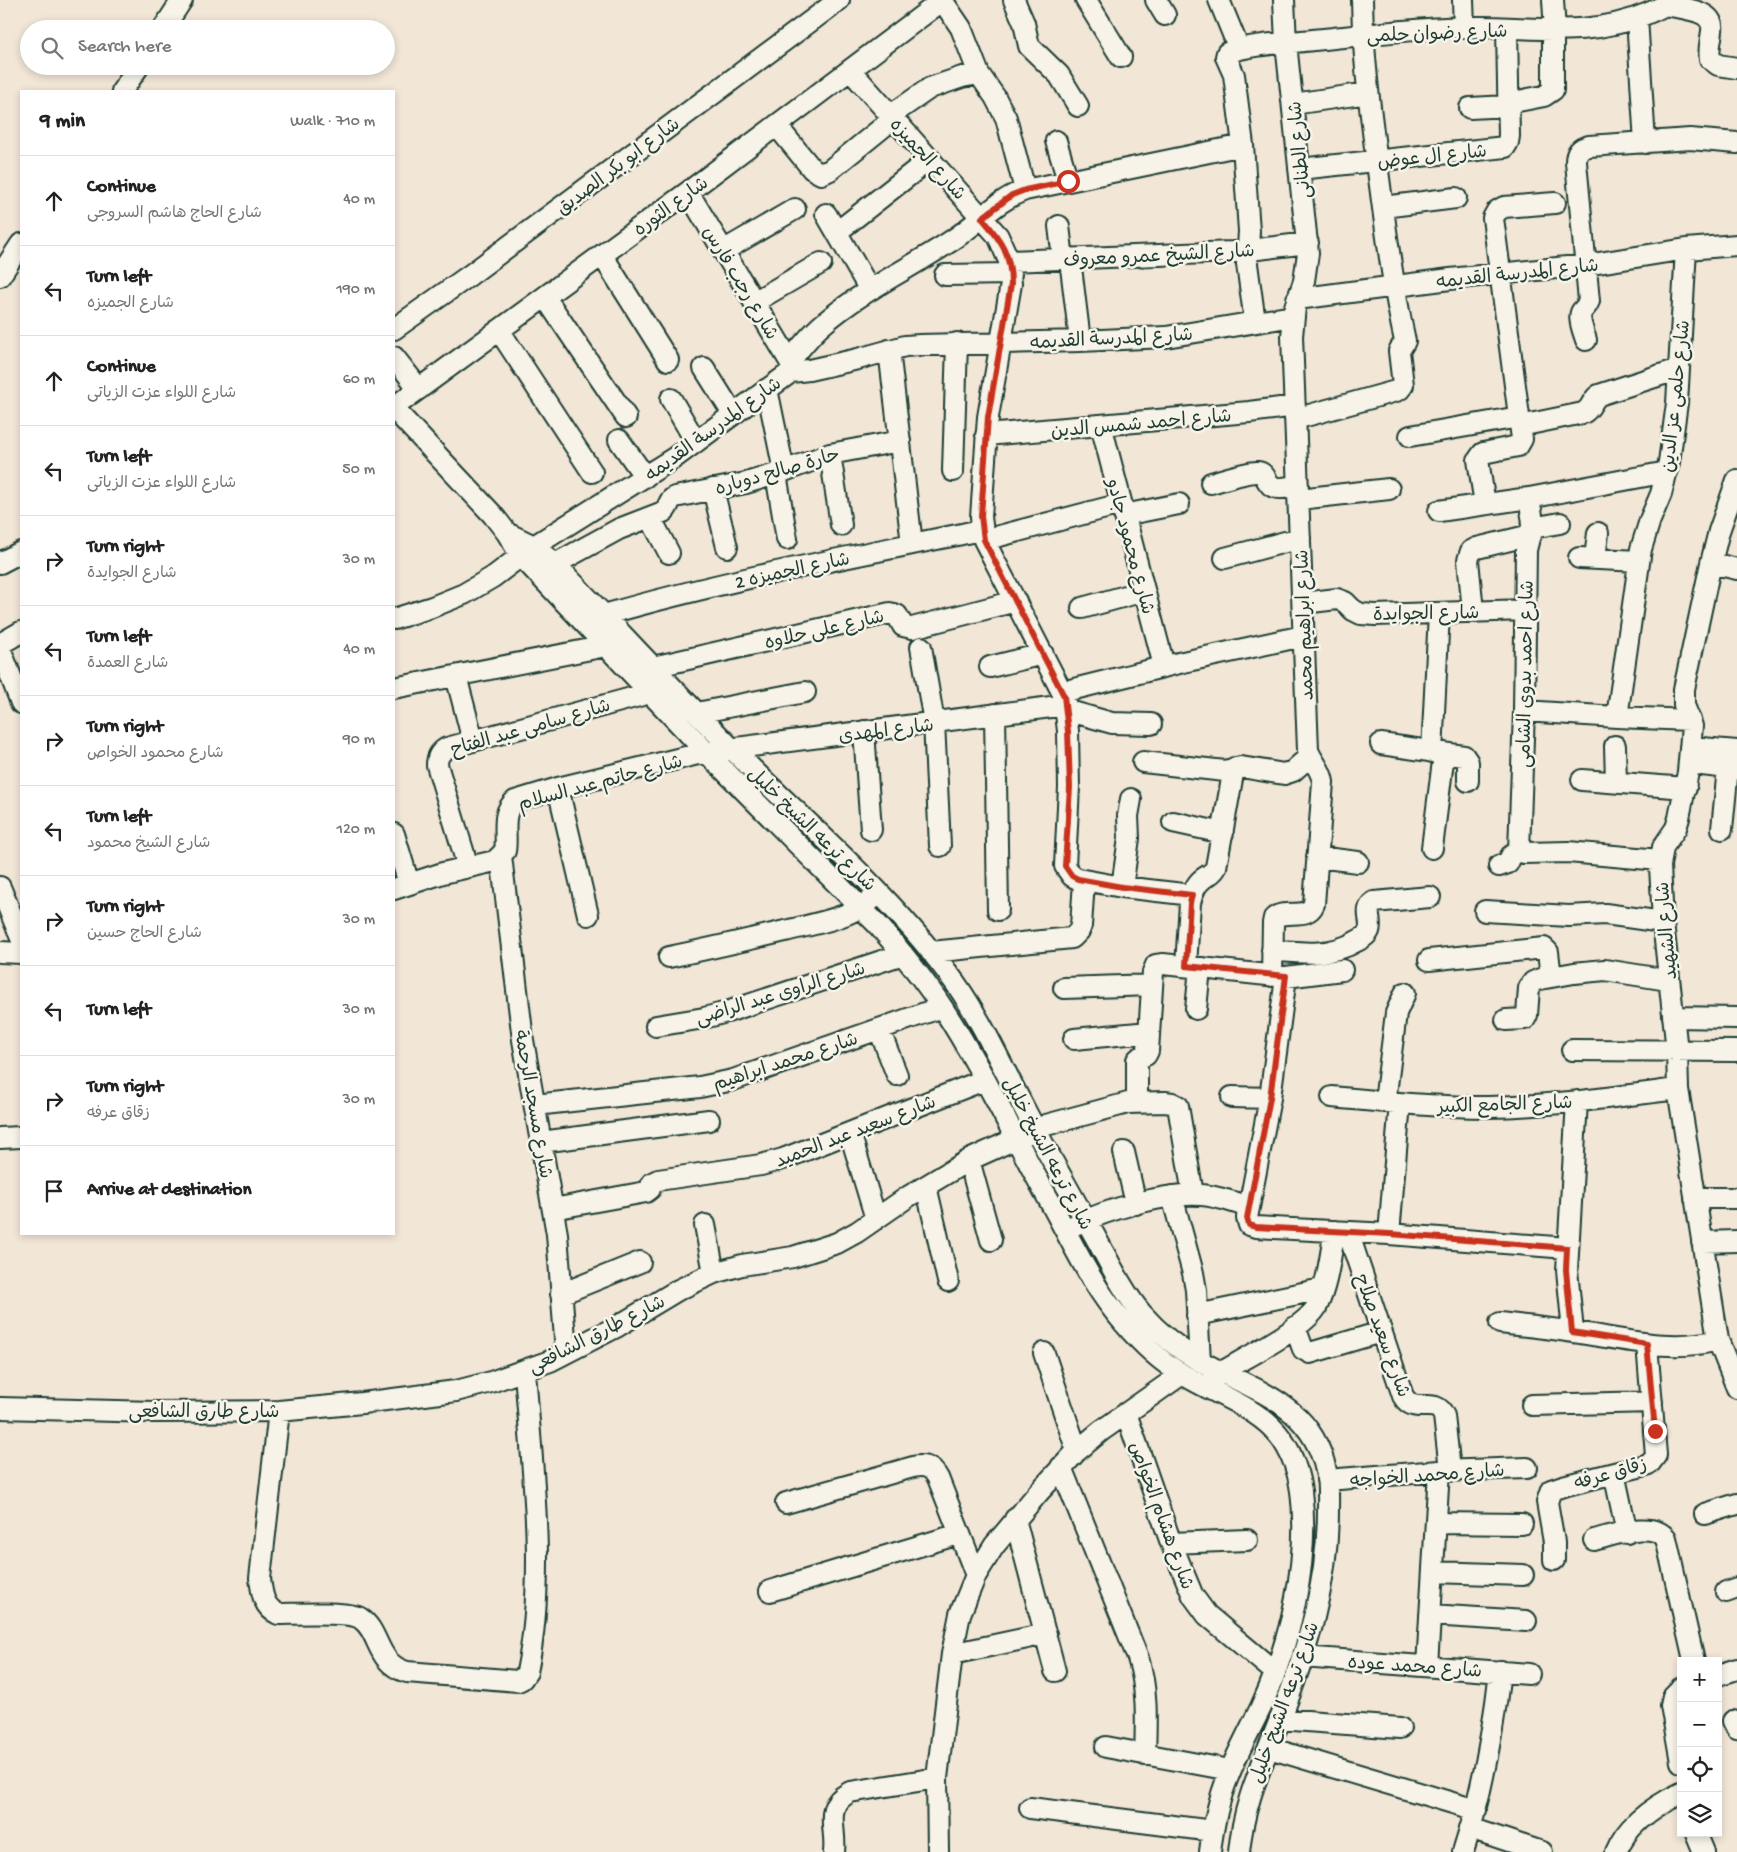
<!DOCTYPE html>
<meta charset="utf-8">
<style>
body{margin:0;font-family:"Gochi Hand","Playpen Sans Arabic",sans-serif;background:#f2f2f2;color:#222}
.controls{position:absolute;right:15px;bottom:15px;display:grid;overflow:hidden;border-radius:0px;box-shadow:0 2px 8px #0003}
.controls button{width:45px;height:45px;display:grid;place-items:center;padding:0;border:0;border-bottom:1px solid #e0e0e0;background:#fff;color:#222;font:25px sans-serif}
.stop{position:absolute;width:15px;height:15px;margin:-11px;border:4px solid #c8321e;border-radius:50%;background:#fff}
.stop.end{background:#c8321e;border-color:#fff;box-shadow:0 1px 5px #0008}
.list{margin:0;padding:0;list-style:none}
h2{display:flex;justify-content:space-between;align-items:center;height:65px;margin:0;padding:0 20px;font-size:21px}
h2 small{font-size:16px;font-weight:400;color:#767676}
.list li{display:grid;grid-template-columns:32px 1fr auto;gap:15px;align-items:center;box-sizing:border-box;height:90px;padding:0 20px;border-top:1px solid #e0e0e0}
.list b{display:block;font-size:19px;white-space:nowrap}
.list p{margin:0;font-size:16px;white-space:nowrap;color:#767676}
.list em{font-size:16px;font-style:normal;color:#767676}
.icon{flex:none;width:28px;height:28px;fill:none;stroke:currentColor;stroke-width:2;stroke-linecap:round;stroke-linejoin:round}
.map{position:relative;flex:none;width:1737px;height:1852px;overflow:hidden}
.search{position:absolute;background:#fff;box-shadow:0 2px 8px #0003;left:20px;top:20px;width:375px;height:55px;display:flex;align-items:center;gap:12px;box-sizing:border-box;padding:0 18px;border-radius:28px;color:#767676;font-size:19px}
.panel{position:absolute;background:#fff;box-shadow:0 2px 8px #0003;left:20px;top:90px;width:375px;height:1145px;border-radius:0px}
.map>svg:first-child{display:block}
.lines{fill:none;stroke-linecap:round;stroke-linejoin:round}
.street-casing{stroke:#1f3d34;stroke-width:24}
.street{stroke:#f7f3e8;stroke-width:20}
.route{stroke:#c8321e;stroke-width:6}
.labels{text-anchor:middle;stroke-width:5;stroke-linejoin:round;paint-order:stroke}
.street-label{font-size:19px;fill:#1f3d34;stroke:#f7f3e8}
</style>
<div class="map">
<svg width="1737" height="1852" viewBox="0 0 1737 1852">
<rect width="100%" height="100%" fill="#f2e6d6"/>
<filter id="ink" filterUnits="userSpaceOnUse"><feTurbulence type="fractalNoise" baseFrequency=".02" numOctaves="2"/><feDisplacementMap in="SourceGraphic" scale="10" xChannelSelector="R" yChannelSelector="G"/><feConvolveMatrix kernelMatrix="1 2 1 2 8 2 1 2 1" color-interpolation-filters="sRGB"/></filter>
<g filter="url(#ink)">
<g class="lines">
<g class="street-casing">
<path id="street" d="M942,0L961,28L979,74L995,97L1006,118L1025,190
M1014,0L1024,23L1029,46L1059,75L1078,106
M1086,0L1121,57
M1156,0L1165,15
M1219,0L1239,49
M1463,0L1464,28
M1553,0L1555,31
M1666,5C1682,9 1715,9 1712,31C1711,40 1708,50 1710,59L1718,65L1737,68
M1637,18L1645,143
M163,29L182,0
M851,71L998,236L1009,261L1011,284L988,417L981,517L984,540L1064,696L1068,731L1069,787L1065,866L1072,876L1078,879L1122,887L1192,895
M122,91L139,66
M1508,103L1544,96L1553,90V31
M1293,104L1368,93
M1470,108L1508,106
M891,115L930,88L962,77L979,74
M777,126L812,169L821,174L830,170L893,119
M1056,141L1068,181
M1299,169L1505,147L1508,142L1509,136L1507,29
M688,192L795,370
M1383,207L1456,198
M826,214L870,290
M1059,226L1063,259
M837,232L930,159
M723,251L795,209
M602,255L668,360
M1070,259L1080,341
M1009,261L1233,252L1308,243
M945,275L1011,274
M0,276L21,244
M545,297L626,417
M1297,299L1450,279L1586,265L1686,249L1737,245
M754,302L821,263
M1255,322L1247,264L1249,231L1243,145L1234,75L1226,57L1227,53C1250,44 1287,43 1313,40C1368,35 1423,27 1479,27C1538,27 1589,38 1646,14C1656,10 1665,6 1673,0
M394,329L470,275L839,0
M499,330L592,472
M1586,340C1584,333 1577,317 1582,311C1585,307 1587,307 1589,301L1576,162C1576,153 1580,148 1589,146L1690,139L1737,143
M889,350L912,544
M394,357L419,389
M790,361C800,348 810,335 823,324C862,290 911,268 954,239C978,223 997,200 1025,190L1243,145
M704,368L733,414
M767,389L784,471
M671,399L696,442
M394,407L688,192L943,0
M394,409L493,515L507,533L521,556L706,752L877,924C900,950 922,977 942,1007C982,1068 1013,1136 1049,1200C1072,1242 1092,1287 1124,1323C1141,1343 1159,1361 1182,1374C1239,1408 1290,1414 1301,1491C1310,1561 1290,1644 1261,1707C1250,1730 1237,1753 1228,1777C1218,1801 1213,1827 1210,1852
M1295,419L1396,391L1400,389L1403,385L1399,351L1405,341C1392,282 1385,223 1377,163C1370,109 1363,55 1362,0
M1101,425L1164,666
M1520,426L1583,413C1592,409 1591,400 1599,395L1679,369
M986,435L1249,412L1295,406
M1410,436L1519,417
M619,440L645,477
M830,454L841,525
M953,471L957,343
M776,474L787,539
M1737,480L1719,531L1711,563L1684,689V705L1692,726L1688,772L1679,818L1676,828L1663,847L1660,866L1663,922L1677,1051L1678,1089L1718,1340L1737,1388
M1211,483C1222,480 1248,471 1258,472C1267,473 1266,485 1274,487C1281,490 1291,486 1298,485
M713,489L727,547
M1299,499L1389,489
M1485,504L1478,460L1483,453L1518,446L1522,439L1493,218L1497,211L1504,207L1555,203
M1439,511L1529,498L1667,472
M1124,515L1179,504
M650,517L669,553
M1532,528L1560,523
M507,533L534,546L555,564C615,626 673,690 734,751C810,827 893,896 956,984C982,1021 1001,1064 1022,1104C1044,1147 1068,1189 1092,1231C1108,1259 1121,1289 1142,1314C1158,1332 1177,1348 1198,1360C1251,1390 1312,1402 1326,1471C1329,1484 1328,1498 1328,1511C1328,1584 1306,1655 1279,1722C1261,1768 1244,1801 1239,1852
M984,540L1121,504
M1225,558L1300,538
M1579,558L1639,561
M1595,559L1598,533
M0,563L21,552
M1711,563L1737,569
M555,564L619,529L663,512C670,508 667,500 675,497L746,483L776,474L830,454L900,441
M1303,603L1337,599L1345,602L1353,610L1361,614L1375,615L1525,610
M1082,608L1144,591
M1473,611L1468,560L1471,551L1477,548L1531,535
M604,615C728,579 855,556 981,530
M394,619L432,607L464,594L493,577L534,546L674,458L791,372L809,370L858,359L905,346L920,345L1080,341L1166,337L1293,316
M0,644L21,632
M921,647L934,722L940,846
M0,648L21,703
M653,667L890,613L897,615L903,626L912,628L1016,601
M990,667L1043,654
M456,676L473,741
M394,688L606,646
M1062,692L1183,662L1303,636
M1066,710L1112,723L1151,724
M1524,711L1617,717L1690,720
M697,713L805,692
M995,714L998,910
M1617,717L1641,549L1650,520L1661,494L1669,462L1677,403L1686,249
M864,731L871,830
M1381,744L1464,756L1468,762V781
M1615,746L1616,782
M1690,747L1737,751
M1432,752L1439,613
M1143,762L1225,771L1241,767L1284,774L1293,771L1302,763L1313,761
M1702,765L1737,769
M1582,780L1686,788
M558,788L588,915
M1173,822L1223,833
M1722,829L1728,768
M394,834L409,884
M1432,848L1444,753
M1519,851L1524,711L1526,550L1533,522L1529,498
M1519,851L1524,853L1568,852L1660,860
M501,856L523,1040L557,1234L566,1352
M1317,857L1358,862
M1499,866L1508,863L1511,856L1519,851
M468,867L437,765C437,757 440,752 447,748L650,693
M0,887L21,938
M1122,887L1129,838L1128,816L1131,799
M394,889L443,873L495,861L505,851C508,835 500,813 515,801L558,788L706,752L1066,705
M1485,911L1569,916L1605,914L1663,922
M1272,950C1302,953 1330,957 1357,941C1361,939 1367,936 1369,931C1373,921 1363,910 1374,902L1430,897
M0,952L21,953
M931,952L1072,938L1079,931L1081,926L1084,881
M669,957C708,949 747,940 785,931C813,924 848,919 871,900
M1429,960L1544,948L1548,952L1551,977
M1186,966L1190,903C1192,894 1196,883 1204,878C1209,874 1214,873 1216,867L1234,768
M1272,976L1273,923L1274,918C1287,908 1307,921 1314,904L1323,782C1321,768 1312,762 1308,750C1302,612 1298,474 1292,336L1295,307L1304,281L1308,253L1286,43L1284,0
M1286,977L1270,1098L1247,1218L1249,1225L1256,1227L1389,1234L1567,1248
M1064,988L1152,985
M1196,1009L1200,968
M1673,1017L1737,1018
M1506,1020L1525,1019L1527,1015L1529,988L1533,982L1540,979L1574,973L1605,970L1668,980
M656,1026L704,1018L727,1012L903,954
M879,1029L897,1075
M1074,1039L1149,1032
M1572,1050L1737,1051
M1232,1097L1270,1098
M1332,1097C1384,1102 1436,1107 1488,1107C1552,1106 1615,1097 1678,1089
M1137,1102V1060L1139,1058L1146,1055L1148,1051L1153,972L1156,965L1163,964L1286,977L1342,970
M1385,1102L1396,1013L1405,993
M535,1105L700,1087L733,1080L942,1007
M850,1133L876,1219
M0,1138L21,1137
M541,1142L709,1120
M1124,1152L1136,1204
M969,1160L991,1240
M926,1186L948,1281
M1172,1196L1193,1273L1196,1290L1200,1361
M1695,1198H1737
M553,1209L646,1192L650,1189L652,1183L658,1180L761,1165L783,1159L984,1080
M705,1225L714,1273
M1075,1225C1107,1210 1165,1192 1201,1195C1217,1196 1233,1202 1249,1207
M1348,1232L1403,1396C1415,1417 1435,1395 1444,1416L1450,1470
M1389,1234L1400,1103
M1702,1242L1737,1241
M561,1294L640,1262
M1197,1315L1322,1289
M1500,1323C1524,1326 1549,1328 1573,1332C1620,1338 1670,1353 1718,1340
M1295,1327L1303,1349L1310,1353L1381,1332
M1573,1332L1567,1270L1577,1101
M1044,1353L1077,1451
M1214,1377C1238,1361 1305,1329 1317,1306C1328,1283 1330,1256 1335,1231
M1532,1405L1652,1402
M0,1408L155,1412L279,1411L362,1403L456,1391L491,1382L550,1361L618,1326L678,1290L714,1273L742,1265L793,1257L837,1243L857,1232L909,1196L969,1160L1046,1125L1128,1103L1165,1102L1172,1103L1178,1106L1193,1194
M279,1411L260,1578C262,1593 263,1607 278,1614C294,1614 348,1611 360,1618C381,1632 375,1663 407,1672L518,1681L522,1679L527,1672C547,1573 532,1471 525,1371
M1126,1413L1171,1543L1193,1596L1207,1615L1275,1672
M1061,1467L1138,1658C1148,1690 1146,1722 1145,1755
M1614,1473L1627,1533
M1327,1480L1439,1471L1527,1468
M786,1503L913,1467C925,1464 932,1467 938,1478L976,1575
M1705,1514L1737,1504
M1015,1519L1055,1671
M1437,1523L1522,1524
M1594,1540C1615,1535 1651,1520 1666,1538L1694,1661
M1171,1543L1247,1540
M1554,1560V1542L1547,1502L1551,1490L1563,1486L1646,1465L1650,1463L1656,1455L1647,1344
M1433,1572L1523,1575
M770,1591L959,1534
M1726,1592L1737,1588
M1430,1615L1526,1621
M952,1654L1046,1634
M1302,1657L1529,1674
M1427,1666L1439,1471
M1718,1675L1737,1669
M1681,1688L1673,1696L1671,1705L1681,1762
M1280,1719L1400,1728
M1733,1721L1737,1729
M1106,1747L1230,1770
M1269,1748L1476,1810
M1030,1808L1213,1831
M1470,1828L1542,1852
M1696,1833L1704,1852
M834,1852C837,1826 822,1807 850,1792L937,1778
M938,1852L937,1778L952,1654L960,1614L976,1575L994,1546L1038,1493L1077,1451L1101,1431L1182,1374
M1463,1852C1482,1793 1493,1733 1500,1671
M1616,1852C1627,1824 1654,1806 1681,1793"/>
</g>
<use href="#street" class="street"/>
</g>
</g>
<g class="lines" filter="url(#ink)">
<path class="route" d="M1068,181L1025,190L1012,195L982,218C1001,240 1011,254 1011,284L988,417L981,516L984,540L1064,696L1068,731L1070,787L1065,866L1072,876L1078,879L1122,887L1192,895L1190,903L1186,966L1286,976L1270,1098L1247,1218L1249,1225L1256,1227L1390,1234L1567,1248L1566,1270L1572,1332L1647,1344L1655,1431"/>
</g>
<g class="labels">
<g class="street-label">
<text transform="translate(1437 32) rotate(-2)" y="7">شارع رضوان حلمى</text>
<text transform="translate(1298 150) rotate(-96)" y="7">شارع الطنانى</text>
<text transform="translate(1432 155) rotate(-6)" y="7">شارع ال عوض</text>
<text transform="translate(929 158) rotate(48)" y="7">شارع الجميزه</text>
<text transform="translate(617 165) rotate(-37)" y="7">شارع ابو بكر الصديق</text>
<text transform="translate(670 205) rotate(-36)" y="7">شارع الثوره</text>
<text transform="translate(1159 254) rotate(-3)" y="7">شارع الشيخ عمرو معروف</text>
<text transform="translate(1517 272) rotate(-6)" y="7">شارع المدرسة القديمه</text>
<text transform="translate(742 282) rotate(59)" y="7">شارع رجب فارس</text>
<text transform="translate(1111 337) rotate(-3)" y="7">شارع المدرسة القديمه</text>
<text transform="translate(1674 396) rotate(-84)" y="7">شارع حلمى عز الدين</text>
<text transform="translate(1141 422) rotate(-5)" y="7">شارع احمد شمس الدين</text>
<text transform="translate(712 428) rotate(-36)" y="7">شارع المدرسة القديمه</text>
<text transform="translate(777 470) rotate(-16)" y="7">حارة صالح دوباره</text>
<text transform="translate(1132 546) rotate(75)" y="7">شارع محمود جادو</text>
<text transform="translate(792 569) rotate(-12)" y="7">شارع الجميزه 2</text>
<text transform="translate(1426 612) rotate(-1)" y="7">شارع الجوايدة</text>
<text transform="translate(1303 625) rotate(-92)" y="7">شارع ابراهيم محمد</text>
<text transform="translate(824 628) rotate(-13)" y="7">شارع على حلاوه</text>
<text transform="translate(1524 674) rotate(-89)" y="7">شارع احمد بدوى الشامى</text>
<text transform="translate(530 726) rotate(-16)" y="7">شارع سامى عبد الفتاح</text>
<text transform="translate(886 729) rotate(-7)" y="7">شارع المهدى</text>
<text transform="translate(600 781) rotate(-15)" y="7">شارع حاتم عبد السلام</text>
<text transform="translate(813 828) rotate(44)" y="7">شارع ترعه الشيخ خليل</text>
<text transform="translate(1665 931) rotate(-95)" y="7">شارع الشهيد</text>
<text transform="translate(780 992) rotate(-17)" y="7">شارع الراوى عبد الراضى</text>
<text transform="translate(785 1060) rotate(-18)" y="7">شارع محمد ابراهيم</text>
<text transform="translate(1505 1103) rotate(-2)" y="7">شارع الجامع الكبير</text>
<text transform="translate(535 1104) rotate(80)" y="7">شارع مسجد الرحمة</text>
<text transform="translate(855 1130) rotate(-21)" y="7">شارع سعيد عبد الحميد</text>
<text transform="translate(1049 1153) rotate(62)" y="7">شارع ترعه الشيخ خليل</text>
<text transform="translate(596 1333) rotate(-27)" y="7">شارع طارق الشافعى</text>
<text transform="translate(1384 1335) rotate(70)" y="7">شارع سعيد صلاح</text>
<text x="204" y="1417">شارع طارق الشافعى</text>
<text transform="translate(1610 1472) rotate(-16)" y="7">زقاق عرفه</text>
<text transform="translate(1427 1474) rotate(-4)" y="7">شارع محمد الخواجه</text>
<text transform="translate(1163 1515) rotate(70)" y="7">شارع هشام الخواص</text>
<text transform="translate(1415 1665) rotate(4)" y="7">شارع محمد عوده</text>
<text transform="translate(1283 1702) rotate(-70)" y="7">شارع ترعه الشيخ خليل</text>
</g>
</g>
</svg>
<div class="controls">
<button>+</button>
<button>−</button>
<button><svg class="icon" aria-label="locate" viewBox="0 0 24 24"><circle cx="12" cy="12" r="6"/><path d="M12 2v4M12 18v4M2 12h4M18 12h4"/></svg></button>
<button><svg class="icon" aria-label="layers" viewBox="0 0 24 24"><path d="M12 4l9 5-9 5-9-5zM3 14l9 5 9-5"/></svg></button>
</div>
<div class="stop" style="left:1068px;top:181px"></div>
<div class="stop end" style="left:1655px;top:1431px"></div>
<div class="search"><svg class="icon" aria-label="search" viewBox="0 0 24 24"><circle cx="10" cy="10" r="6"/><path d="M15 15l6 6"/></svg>Search here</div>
<section class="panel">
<h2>9 min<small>Walk · 710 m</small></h2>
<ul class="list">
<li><svg class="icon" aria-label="ahead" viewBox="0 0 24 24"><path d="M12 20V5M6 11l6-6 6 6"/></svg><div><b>Continue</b><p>شارع الحاج هاشم السروجى</p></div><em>40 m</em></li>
<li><svg class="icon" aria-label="left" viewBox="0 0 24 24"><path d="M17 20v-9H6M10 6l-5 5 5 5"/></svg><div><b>Turn left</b><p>شارع الجميزه</p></div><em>190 m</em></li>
<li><svg class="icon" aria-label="ahead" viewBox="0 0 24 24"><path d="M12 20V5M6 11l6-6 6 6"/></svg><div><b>Continue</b><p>شارع اللواء عزت الزياتى</p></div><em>60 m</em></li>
<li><svg class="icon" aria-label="left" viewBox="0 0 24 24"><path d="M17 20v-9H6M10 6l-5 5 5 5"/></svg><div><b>Turn left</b><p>شارع اللواء عزت الزياتى</p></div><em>50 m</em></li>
<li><svg class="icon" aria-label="right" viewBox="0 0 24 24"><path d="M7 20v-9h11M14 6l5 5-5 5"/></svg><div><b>Turn right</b><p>شارع الجوايدة</p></div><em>30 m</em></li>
<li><svg class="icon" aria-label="left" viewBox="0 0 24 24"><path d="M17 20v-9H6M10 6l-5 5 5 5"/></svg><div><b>Turn left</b><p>شارع العمدة</p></div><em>40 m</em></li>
<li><svg class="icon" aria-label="right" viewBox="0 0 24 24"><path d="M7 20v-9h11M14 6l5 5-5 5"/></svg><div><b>Turn right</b><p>شارع محمود الخواص</p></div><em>90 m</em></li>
<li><svg class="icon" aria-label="left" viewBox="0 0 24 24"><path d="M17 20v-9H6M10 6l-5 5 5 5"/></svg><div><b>Turn left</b><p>شارع الشيخ محمود</p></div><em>120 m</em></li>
<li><svg class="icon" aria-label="right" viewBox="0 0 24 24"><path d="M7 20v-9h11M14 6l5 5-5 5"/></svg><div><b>Turn right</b><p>شارع الحاج حسين</p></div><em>30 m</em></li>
<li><svg class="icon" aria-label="left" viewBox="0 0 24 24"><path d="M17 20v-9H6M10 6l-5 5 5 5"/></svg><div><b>Turn left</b></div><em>30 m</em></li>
<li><svg class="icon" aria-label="right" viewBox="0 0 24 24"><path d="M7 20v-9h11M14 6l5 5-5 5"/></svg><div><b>Turn right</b><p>زقاق عرفه</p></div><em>30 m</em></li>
<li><svg class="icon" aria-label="arrive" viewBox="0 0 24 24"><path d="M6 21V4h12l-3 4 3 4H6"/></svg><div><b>Arrive at destination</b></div></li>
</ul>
</section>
</div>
